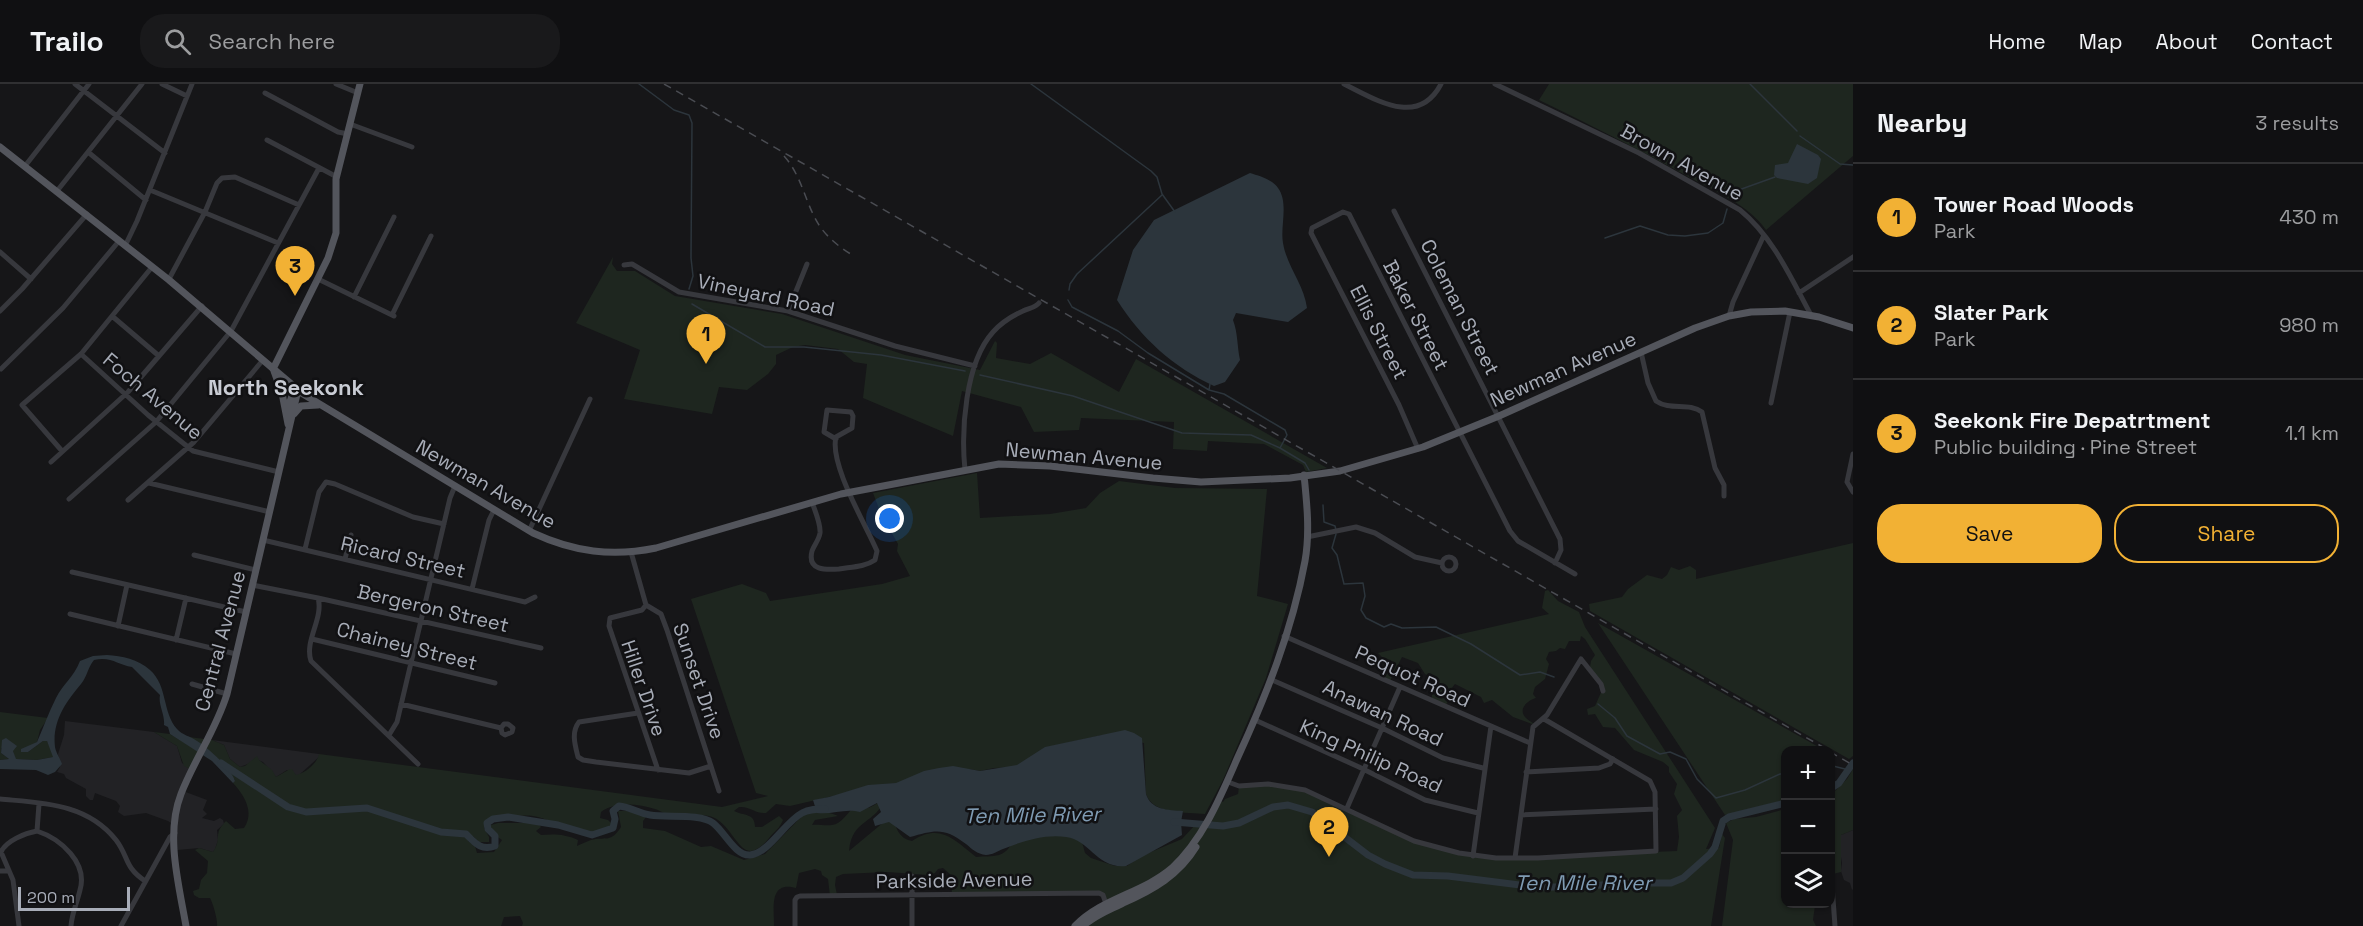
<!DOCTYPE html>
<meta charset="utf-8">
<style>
body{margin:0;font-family:"Space Grotesk",sans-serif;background:#19191b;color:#f1f3f6}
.controls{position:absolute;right:18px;bottom:18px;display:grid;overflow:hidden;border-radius:12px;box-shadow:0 2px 4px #0004}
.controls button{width:54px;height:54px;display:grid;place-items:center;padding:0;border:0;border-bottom:2px solid #303032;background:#101012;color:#f1f3f6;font:30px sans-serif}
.scale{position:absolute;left:18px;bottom:15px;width:112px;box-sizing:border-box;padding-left:6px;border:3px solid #a8adb8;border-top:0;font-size:16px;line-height:21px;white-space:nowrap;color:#a8adb8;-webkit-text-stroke:4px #111113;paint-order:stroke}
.you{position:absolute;left:890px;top:435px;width:21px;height:21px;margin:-15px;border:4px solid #fff;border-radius:50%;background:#1a73e8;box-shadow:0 0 0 9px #1a73e833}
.badge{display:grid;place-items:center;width:39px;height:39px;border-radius:50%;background:#f2b134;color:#111;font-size:20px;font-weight:700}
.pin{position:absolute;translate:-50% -50px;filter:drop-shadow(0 2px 3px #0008)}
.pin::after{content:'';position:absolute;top:32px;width:21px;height:18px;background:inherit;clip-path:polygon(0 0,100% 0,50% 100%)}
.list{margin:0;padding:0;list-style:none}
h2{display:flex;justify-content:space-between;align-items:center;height:78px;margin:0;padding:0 24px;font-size:26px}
h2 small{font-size:20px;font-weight:400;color:#9c9d9f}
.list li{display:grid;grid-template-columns:39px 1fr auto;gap:18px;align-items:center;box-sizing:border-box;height:108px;padding:0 24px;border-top:2px solid #303032}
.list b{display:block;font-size:22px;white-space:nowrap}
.list p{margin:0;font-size:20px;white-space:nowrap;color:#9c9d9f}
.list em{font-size:20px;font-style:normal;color:#9c9d9f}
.actions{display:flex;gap:12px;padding:18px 24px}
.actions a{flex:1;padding:14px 0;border:2px solid #f2b134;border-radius:24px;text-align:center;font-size:21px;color:#f2b134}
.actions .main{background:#f2b134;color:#111}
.icon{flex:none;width:33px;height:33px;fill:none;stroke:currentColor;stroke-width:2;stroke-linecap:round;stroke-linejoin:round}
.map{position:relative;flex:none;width:1853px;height:842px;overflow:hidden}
header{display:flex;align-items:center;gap:36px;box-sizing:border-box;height:84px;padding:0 30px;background:#101012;border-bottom:2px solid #303032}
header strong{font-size:28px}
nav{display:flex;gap:33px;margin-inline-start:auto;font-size:21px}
.search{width:420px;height:54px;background:#19191b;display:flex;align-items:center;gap:15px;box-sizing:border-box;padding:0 21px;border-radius:24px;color:#9c9d9f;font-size:22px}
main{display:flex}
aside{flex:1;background:#101012}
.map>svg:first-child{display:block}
.built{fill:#222225}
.green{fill:#1e261f}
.water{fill:#2c353c}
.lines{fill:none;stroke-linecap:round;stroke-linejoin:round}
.stream{stroke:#2c353c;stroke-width:1.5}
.river{stroke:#2c353c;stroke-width:7}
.minor{stroke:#37383d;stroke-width:5}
.major{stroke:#53555c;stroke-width:7}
.rail{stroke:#4a4c52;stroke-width:1.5;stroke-dasharray:8 6;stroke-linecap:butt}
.labels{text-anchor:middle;stroke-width:5;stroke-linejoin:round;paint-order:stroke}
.street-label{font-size:20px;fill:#a8adb8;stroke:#111113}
.water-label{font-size:21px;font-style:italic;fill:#7f9bb3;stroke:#111113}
.quarter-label{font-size:22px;font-weight:bold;fill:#c9ccd4;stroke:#111113}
</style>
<header>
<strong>Trailo</strong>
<div class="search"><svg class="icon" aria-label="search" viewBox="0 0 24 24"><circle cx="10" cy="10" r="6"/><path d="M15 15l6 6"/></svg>Search here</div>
<nav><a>Home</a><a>Map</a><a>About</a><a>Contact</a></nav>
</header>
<main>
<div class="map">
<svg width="1853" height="842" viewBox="0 0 1853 842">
<rect width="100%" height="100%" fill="#161618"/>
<path class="built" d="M65,637L154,648L177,662L182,679L192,686L183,707L207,716L203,726L207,730L202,734L214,737L220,734L223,736L224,740L217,746L218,756L215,765L213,768L199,764L177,766L175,742L168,737L146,729L124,732L118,728L120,722L116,717L95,709L93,716H90L86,712V705L66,694L64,690L57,688L60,683L58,670L64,651Z
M212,656L319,670V673L299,691H296L287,686L276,693L263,678L258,676L240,683L230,675L224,661Z
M1853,746V805L1852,806L1850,799L1844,796L1841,787L1842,779L1840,767L1841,751Z"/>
<path class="green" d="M1549,0H1853V72L1766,146C1748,120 1714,107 1687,92C1638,65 1589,40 1539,16Z
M613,173L612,180L617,187H635L675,212L782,230L905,271L980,286L995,257L997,259L996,274L1030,280L1051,269L1119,308L1136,275L1327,384L1306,388L1303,381L1264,360L1208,357L1207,367L1173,365L1174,338L1081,334L1079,346L1034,348L1021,323L962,307L953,352L863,314L867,280L854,278L838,265L805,261L793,263L776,271V280L768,290L747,306L719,303L712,330L624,315L640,266L576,239Z
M977,389L980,434L1050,430L1086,424L1100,409L1119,397L1175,404L1267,405L1257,512L1288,520L1266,594L1223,696L1205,730C1187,728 1153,731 1146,710L1144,659L1102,651L1044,664L1041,682L994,684L980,687L969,685L923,699L885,700L790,722L776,720L766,729C756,730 750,722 739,723L734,727C744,732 755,729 755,743H762L779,732L783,736C780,744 774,748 769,754C743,786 738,750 718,736C707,728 686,732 672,731C666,731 661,727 655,725C639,720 615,717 601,728L600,734L608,736L613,741C597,762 553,735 533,732C518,730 505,735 491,735L487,737L484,744L489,753V758H479L473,752H468V757L475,762L477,769L494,768L502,756L490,748L491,741L498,739H538L541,743L536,747L541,751C554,750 565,750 578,756L577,762C581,760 586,758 591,756C605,752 610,760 621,743L618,727H627L647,732L643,737V744L665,747L701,763L711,762L744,776L765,770L804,730C813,727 829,727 838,732L815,736L812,741C818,740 825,742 832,741C842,740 847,728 856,722C868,728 874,721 885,714C876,741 852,734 849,767L890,733C898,743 897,754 912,757C940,739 953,755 976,773C983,772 992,773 999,771C1008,768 1011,761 1014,754C1026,721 1060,742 1081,754L1085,769L1091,774L1115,782H1127L1139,773L1182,755L1195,741L1201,740L1209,744L1212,738L1209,735L1219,716L1223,718L1225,715L1238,710L1239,703L1255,700L1296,703L1389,747L1450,768L1504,774L1677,767L1679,753L1677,732L1682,726L1674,710L1677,700L1669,688V683L1663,678L1634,666L1615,644L1603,643L1595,630L1588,631L1587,625L1595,622L1603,604L1590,583L1591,577L1595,571L1585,555L1581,552L1580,557H1569L1565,565L1560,564L1556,567L1549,568L1546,575L1549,580L1545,595L1535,603L1533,610L1536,614C1528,616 1517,625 1526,634C1529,637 1532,638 1535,641L1513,633L1492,616L1484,619L1481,613L1455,600C1448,607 1451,616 1445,622L1432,615V610L1439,606V598L1425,590L1418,579L1402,573L1390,597L1379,592L1385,576L1378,569L1549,530L1542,524L1545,507L1548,506L1558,517L1579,528L1585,543L1715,744L1706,765L1719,764L1722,750L1725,754L1711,842H1086L1107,828L1101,810L952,811L951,791L943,784L938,785L935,789L929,791L887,788L843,790L836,793L835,801L837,811L830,812L828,795L822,791L821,787L815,785L799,789L796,804C769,797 774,823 774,842H522L523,839L520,832L504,833L501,842H217C218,837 213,819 210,814H199L194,811L193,807L199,805L201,796L207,789L208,777L195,766L199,764L213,768C223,753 212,751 226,737L235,745L244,744C255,728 244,711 233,699L235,696L204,664L189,653L212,656L224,661L230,675L240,683L245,682L257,672L259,676L272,686L276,693L290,685H292L296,691C305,689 317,680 319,670L722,723L768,712L756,709L691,515L742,500L766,509L770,517L882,500L910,492L897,467L898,460L881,430L873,409Z
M1853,459V672L1849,675L1590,527L1589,520L1622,513L1628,505L1647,491L1662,495L1667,491L1671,483L1679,486L1690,482L1696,486V495Z
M1598,539L1824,666H1786L1785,716L1725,731Z
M0,628L48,634L40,646L37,658L21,668H28L43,657H47L54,671L53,673L37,676L15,675L13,667L1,664V669L9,675L0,676Z
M154,648L170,650L198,667L192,686L184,682L177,662Z
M1853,685V746L1841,751V788L1833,790L1831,793V711L1847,695Z
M1785,725L1786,820H1818L1815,821L1813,836L1816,842H1722L1733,756L1726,739L1734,735L1756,733Z"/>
<path class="water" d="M1797,60L1818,71L1821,75L1817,94L1808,100L1777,94L1774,91L1775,81L1788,79Z
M1250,89C1259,92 1272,95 1278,104C1289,119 1280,142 1283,159C1287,183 1304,200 1307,224L1288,238L1236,229L1233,236C1238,249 1237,262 1240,276L1225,298L1214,302C1173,283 1141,254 1117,216L1133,166L1154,136Z
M107,571C122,572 138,575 150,586C168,602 162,628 177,645C182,651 190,652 197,657C208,664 231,684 235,697L233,699L212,677L170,650L168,643L164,641C165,630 158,621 160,611L132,583C118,581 111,572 94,576C88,583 87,593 81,600C65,619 52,638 55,663C56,669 60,674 62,680L55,688L48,691L36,686L0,685V676L9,675L1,669L2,656L6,654L17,662L13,667L16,675L37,676L53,673L47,657H43L28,668H21V665L37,658C43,644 49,628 56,614C63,600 74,593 80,577L93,572Z
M1125,646L1134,649L1142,654L1146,710C1151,726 1168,726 1183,727L1181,738L1182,751L1126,782C1097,785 1090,756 1066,753C1045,750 1023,757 1003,765C998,767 992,771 986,771C977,770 972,765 966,760C944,743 935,746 910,753L889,738L875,742L873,735L881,728L877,719L860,728C845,724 832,731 817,729L813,716L829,713L868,701L896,699L924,687L939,684L953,682L980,687L1017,681L1045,663Z"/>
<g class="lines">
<path class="stream" d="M639,0L674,26L689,31L692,39L691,174L693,192L689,205
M1031,0L1151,87L1157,93L1162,110L1175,128
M1750,0L1797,47
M1800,52L1840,80L1853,81
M1731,115L1736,107L1775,93
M1605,154L1640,142L1668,151L1685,152L1708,149L1723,139L1727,125
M1069,206L1070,200L1077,190L1162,111
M1068,216L1072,223L1118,247L1148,269L1209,306L1224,310L1285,346L1287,351L1280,364
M692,220L765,263H804L881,271L965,287
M980,291L1073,312L1182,349L1251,351L1280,364L1305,379L1309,386
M1209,306L1210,300
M1323,421L1324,438L1335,442L1336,446
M1336,450L1332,464L1337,471L1344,500L1363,499L1365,512L1361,526L1366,534L1384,543L1391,540L1402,544L1436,543L1471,560L1520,591L1540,588L1554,593
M1598,620L1615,634L1627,652L1660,670L1670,668L1686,675L1697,695L1716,714L1745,706L1780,690H1786
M1830,685L1833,682L1849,686"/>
<path class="river" d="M221,679L288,723L306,728L367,724L441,748L466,750C475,759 481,767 495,762V752L488,745L487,739L493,735L508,733L558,741L592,751L613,744L615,735L613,727L619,722C630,723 639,729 650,731C667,734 700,729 713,739C725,748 735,772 750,771C768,770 785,738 802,729C809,725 817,725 825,725
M1830,705L1839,699L1853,679
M1174,738L1223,742L1239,739L1273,723L1288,721L1312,728L1368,771L1385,780L1413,791L1448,792L1536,803H1575L1628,799H1671L1683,794L1710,770L1715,763L1723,737L1729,733L1786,719"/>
<path class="minor" d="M75,0L165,69
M162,0L187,12
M336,0L358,9
M1344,0C1375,15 1418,44 1441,0
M1495,0L1639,69L1740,126C1773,153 1791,194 1811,231
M265,9L338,48L348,50
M350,40L412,63
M267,56L337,93
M88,68L146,116
M25,82L89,0
M150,106L278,159
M57,107L142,0
M1394,127L1560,455L1561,466L1555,479
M125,162L137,137L192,0
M0,168L31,195
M624,181L632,180L679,208L788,227L895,262L975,282
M169,195L205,128L217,99L222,94L235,93L299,121
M318,195L394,232
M1799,209L1853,173
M354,213L394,133
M0,227L22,205L87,130
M788,227L807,180
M392,231L431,152
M112,232L159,272
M1729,232L1733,218L1764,151
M1641,268L1648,299L1656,317C1670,327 1689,318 1702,328L1715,384L1724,401V412
M81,270L148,331L193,367L279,388
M1,285L63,224L119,157
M1771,319L1790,228
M1418,365L1399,321L1311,149L1312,144L1343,128L1349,130L1510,447L1518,457L1575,490
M62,367L22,321L81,270L152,183
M1853,370L1847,398L1853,408
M51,378L128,308L202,222
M965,386C961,347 965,279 993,248C1001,239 1012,232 1023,227C1029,224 1035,224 1039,219
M149,399L270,428
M69,415L156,338L231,247L319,84
M128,416L194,358L263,276
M812,418C815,427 821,440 820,449C819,456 814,461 812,467C807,487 826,486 839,485C851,483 865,483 875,476L877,467C866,441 829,380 836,353L852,344L853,332L851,328L827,326L824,348L836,355
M529,447L590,315
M1307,453L1356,443L1375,449L1415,473L1442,479
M263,456L525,518L535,513
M305,465L319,408L326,398L335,400L413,433L444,440
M631,468L646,521L661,530L667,546L719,707
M194,471L256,486
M1442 480a7 7 0 1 1 14 0a7 7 0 1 1-14 0Z
M345,475L351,451
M72,488L246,528
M252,501L318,514C324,534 304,557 311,577L418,680
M472,505L489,436L494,426
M318,514L541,564
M646,521L642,526L610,534L609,542L658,686
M70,530L236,570
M118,542L127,501
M1284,552L1530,659
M312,555L495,599
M176,556L186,514
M1272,596L1382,644L1443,674L1483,684
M192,600L227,610
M401,620L501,644L502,649L505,651L512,648L513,644L508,640H504L501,644
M638,629L579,638C571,648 575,661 578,673L583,676L596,678L689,689L711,682
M1255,636L1359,683L1425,716L1478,729
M389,651L397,638L450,414L455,402
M1526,688L1599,684L1610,680L1613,675
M1228,698L1239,702L1268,700L1305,706L1414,757L1459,769L1496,774H1538L1656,767L1655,708L1650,697L1544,635
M0,715C42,719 87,719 116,756C129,773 124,783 145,797
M1347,724L1400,603
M1521,731L1656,725
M37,747L39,720
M1473,772L1491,642
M1515,774L1533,643L1547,631L1581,575L1601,600L1603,607
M0,787H9
M912,792V842
M1832,801L1835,842
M19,842L13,796L1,768C6,757 25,749 37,747C61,755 88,779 80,806C77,819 72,829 71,842
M121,842L170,753L175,749
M795,842V816L797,813L800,812L1099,809L1103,811L1106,820"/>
<path class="major" d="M0,63L169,196L303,310L533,449C574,468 612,473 656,464L841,410L999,380L1050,382L1153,394L1201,398L1290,394L1340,387L1423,363L1499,332L1695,244L1729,232L1751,228L1785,227L1819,233L1853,244
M273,285L328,174L336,149V95L360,0
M274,287L282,309L288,340
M287,326L292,312L298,306
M294,330L301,322L318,321
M186,842C179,801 165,751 181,710C194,676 216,646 227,610L298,306
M1075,842C1102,814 1143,809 1172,784C1203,755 1220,714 1237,675C1266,612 1292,547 1305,477C1310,449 1307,420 1304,391
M1083,842C1095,831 1109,826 1123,819C1153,806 1179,791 1196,763"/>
<path class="rail" d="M664,0L1828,666
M784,72C803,93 805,121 821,144C830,156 842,165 854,172
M1830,668L1853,681"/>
</g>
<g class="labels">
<g class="street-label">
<text transform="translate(1682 78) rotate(29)" y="7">Brown Avenue</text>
<text transform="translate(766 211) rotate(12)" y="7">Vineyard Road</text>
<text transform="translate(1460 223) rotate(63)" y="7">Coleman Street</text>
<text transform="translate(1416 231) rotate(63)" y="7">Baker Street</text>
<text transform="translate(1379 248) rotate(63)" y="7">Ellis Street</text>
<text transform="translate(1563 285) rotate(-24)" y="7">Newman Avenue</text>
<text transform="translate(153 312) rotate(40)" y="7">Foch Avenue</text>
<text transform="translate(1084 372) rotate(5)" y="7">Newman Avenue</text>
<text transform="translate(486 400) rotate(30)" y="7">Newman Avenue</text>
<text transform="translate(403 473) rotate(13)" y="7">Ricard Street</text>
<text transform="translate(433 524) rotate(13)" y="7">Bergeron Street</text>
<text transform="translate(220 557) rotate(-75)" y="7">Central Avenue</text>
<text transform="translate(407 562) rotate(14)" y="7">Chainey Street</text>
<text transform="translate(1413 592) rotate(24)" y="7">Pequot Road</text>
<text transform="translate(699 597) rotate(71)" y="7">Sunset Drive</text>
<text transform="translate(644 604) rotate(71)" y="7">Hiller Drive</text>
<text transform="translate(1383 629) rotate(25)" y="7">Anawan Road</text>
<text transform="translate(1371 672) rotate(24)" y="7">King Philip Road</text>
<text transform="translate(954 796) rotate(-1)" y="7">Parkside Avenue</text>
</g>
<g class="water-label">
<text transform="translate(1032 731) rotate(-1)" y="7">Ten Mile River</text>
<text x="1583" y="806">Ten Mile River</text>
</g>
<g class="quarter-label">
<text x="286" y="311">North Seekonk</text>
</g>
</g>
</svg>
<div class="controls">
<button>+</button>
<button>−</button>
<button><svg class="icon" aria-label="layers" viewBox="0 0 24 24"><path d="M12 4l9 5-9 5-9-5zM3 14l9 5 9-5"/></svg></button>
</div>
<div class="scale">200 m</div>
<div class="you"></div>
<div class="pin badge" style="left:706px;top:280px">1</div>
<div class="pin badge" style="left:1329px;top:773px">2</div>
<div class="pin badge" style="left:295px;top:212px">3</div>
</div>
<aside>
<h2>Nearby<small>3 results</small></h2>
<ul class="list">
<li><span class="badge">1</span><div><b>Tower Road Woods</b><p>Park</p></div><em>430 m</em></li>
<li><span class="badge">2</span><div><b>Slater Park</b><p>Park</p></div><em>980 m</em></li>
<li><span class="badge">3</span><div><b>Seekonk Fire Depatrtment</b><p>Public building · Pine Street</p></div><em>1.1 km</em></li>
</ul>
<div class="actions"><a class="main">Save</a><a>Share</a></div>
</aside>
</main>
